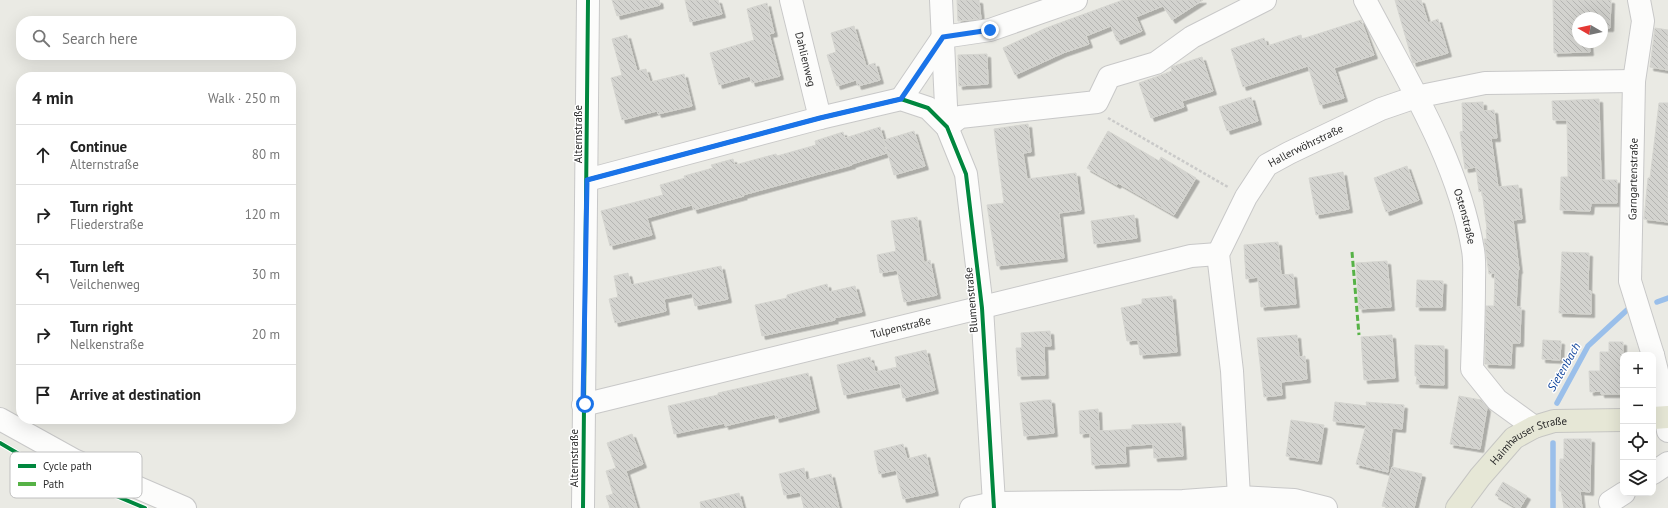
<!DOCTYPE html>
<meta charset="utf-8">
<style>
body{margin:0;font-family:"PT Sans",sans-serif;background:#f2f2f2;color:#222}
.controls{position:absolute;right:12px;bottom:12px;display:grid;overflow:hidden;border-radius:8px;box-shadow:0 4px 16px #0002}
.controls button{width:36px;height:36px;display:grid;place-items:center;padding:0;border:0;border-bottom:1px solid #e0e0e0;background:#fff;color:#222;font:20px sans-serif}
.compass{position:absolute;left:1572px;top:12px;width:36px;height:36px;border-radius:50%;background:#fff;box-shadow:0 4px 16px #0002;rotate:279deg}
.stop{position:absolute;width:12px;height:12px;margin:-9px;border:3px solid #1a73e8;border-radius:50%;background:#fff}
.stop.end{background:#1a73e8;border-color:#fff;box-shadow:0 1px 4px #0008}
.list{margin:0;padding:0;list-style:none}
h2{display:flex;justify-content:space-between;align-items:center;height:52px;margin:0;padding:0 16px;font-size:17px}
h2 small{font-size:13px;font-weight:400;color:#767676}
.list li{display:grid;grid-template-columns:26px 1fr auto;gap:12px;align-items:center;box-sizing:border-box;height:60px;padding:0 16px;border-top:1px solid #e0e0e0}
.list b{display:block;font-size:15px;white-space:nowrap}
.list p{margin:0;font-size:13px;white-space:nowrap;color:#767676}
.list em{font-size:13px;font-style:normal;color:#767676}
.icon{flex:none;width:22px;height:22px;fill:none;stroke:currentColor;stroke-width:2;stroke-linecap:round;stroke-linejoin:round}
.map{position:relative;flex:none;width:1668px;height:508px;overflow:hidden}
.search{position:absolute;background:#fff;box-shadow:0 4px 16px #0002;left:16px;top:16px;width:280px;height:44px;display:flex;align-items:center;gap:10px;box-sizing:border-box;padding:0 14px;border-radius:16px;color:#767676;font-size:15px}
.panel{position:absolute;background:#fff;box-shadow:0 4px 16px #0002;left:16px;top:72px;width:280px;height:352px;border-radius:16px}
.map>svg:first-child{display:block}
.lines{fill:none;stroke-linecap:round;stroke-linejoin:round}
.stream{stroke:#9abfea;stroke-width:5.5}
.building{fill:url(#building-back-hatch);stroke:#d5d5d0;filter:url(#shadow)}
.minor-casing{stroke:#c8c8c8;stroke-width:24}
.major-casing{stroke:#c6c6c3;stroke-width:24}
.path{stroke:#cacac9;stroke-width:2.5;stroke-dasharray:3 2;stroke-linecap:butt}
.minor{stroke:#fcfcfb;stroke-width:22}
.major{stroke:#e6e7d6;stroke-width:22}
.quiet{stroke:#56b246;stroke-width:3;stroke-dasharray:6 3;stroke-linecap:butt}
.cycleway-casing{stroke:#fff;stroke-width:6}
.cycleway{stroke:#00873e;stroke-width:4}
.route{stroke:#1a73e8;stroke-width:5}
.labels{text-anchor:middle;stroke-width:3;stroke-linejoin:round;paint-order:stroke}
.street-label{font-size:11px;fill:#2d2d2d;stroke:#fff}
.water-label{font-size:12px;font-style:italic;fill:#11459c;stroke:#fff}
.key{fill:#fff;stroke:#c0c0c0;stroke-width:1}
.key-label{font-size:11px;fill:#2d2d2d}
</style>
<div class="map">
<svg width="1668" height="508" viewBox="0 0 1668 508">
<defs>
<pattern id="building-back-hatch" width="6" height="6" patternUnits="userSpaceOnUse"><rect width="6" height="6" fill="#d3d3cf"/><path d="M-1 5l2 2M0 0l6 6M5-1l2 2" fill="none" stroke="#b5b5b2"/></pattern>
<filter id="shadow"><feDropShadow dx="3.5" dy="3.5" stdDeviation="0" flood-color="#0004"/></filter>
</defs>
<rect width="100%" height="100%" fill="#eaeae4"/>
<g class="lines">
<path class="stream" d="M1657,302L1668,298
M1557,403L1588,346L1627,310
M1553,508V443"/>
</g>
<path class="building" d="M612,0H659L660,5L617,16Z
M685,0H718L722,14L690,22Z
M957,0H979L981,19L958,21Z
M1123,0H1203L1172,20L1163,6L1136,17L1142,31L1117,41L1111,26L1086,36L1089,44L1063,53L1015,75L1003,48L1046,28Z
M1395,0H1421L1428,23L1438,19L1448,53L1413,63Z
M1553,0H1611L1610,28H1602V18H1578V42H1589L1590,52L1554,53Z
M767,3L774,33L769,34L780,76L752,83L750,76L719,85L710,53L754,40L747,9Z
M1361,20L1374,55L1334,68L1344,98L1320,105L1308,66L1243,87L1231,49L1264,38L1267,46L1301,35L1302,39Z
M854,26L866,66L875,63L880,80L858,86L856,80L837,86L827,55L836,52L831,33Z
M1655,28L1668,30V70L1650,67Z
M627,35L637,71L646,69L650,82L684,74L692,106L658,114L657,111L622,120L611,78L622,75L612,39Z
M987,54L988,84L959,86L958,55Z
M1202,57L1213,91L1182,101L1184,107L1151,118L1139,83L1172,71L1171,67L1174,66Z
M1251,97L1258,121L1227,131L1219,107Z
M1599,99L1601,180H1617V203H1591L1590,211L1560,210L1561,177H1568L1567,120H1553L1552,101Z
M1483,102V111L1494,110L1497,138H1491L1498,187L1518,185L1522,219L1513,220L1519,270H1518L1516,307H1521L1520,343H1512L1511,365L1485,364L1486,306H1494L1495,273L1489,274L1484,239H1487L1486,230L1487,229L1482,191L1479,192L1476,167L1465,169L1460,132L1463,131L1462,103Z
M1659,103H1668V222L1644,219L1648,178H1650Z
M1028,124L1031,152L1023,153L1027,179L1076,173L1081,210L1059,213L1064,258L997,266L987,205L1004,203L994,129Z
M880,127L887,153L852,164V165L743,195L744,196L722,202L694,210L692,205L647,218L652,235L610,246L601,211L663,195L660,185L685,178L684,176L713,168L711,165L733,159L735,165L776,154L777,156L816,145L815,141L843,132L845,138Z
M914,131L925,166L894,175L884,140Z
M1108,131L1159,161L1161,157L1196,178L1174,215L1118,183L1117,185L1087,168Z
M1407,166L1419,200L1386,212L1374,178Z
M1343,172L1349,209L1316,215L1309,178Z
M1134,215L1137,238L1094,244L1091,221Z
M917,217L924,263L930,260L937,295L904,302L897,270L880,273L877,255L896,251L891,221Z
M1278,242L1281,275L1293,274L1296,304L1261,307L1258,277L1246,279L1244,245Z
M1562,252L1589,253L1588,290L1591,291V314L1559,313Z
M1387,261L1391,307L1359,309L1356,263Z
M721,266L728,299L695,306L692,293L664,299L666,311L615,323L609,299L618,297L614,276L628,273L631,285Z
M1417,280L1443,281L1442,307H1416Z
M827,284L829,292L855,286L862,312L834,318L835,320L762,336L755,305L787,298V295Z
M1172,296L1177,352L1140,355L1138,340L1127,341L1121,308L1142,304V299Z
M1050,331L1051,346H1044L1045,375L1018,376L1016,348H1022L1021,333Z
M1297,335L1299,357L1305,356L1307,379L1281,382L1282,395L1264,397L1257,338Z
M1392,335L1395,378L1364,380L1361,337Z
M1543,340L1561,341L1560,360L1542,359Z
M1609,342H1623V394H1601V391L1590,392L1589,371H1600V352H1609Z
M1415,345L1444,346V385L1416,384L1417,376H1415Z
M926,350L935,390L903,398L900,383L844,395L837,365L870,357L871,363H873L875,372L897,367L895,357Z
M808,373L816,409L776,419L775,414L725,426V423L674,434L668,406L718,395V393Z
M1459,396L1481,400L1487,408L1480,449L1450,444Z
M1044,400H1051L1054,433L1024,436L1020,403Z
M1335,402L1367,406L1366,402L1404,405L1402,429L1392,428L1388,472L1356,464L1366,425L1333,421Z
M1098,409L1099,431L1132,429V425L1181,423L1183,456L1154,458L1153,444L1125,446L1126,463L1092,465L1090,433L1080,434L1079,411Z
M1291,420L1324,425L1318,461L1286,456Z
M632,434L643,464L626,471L637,508H610L606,496L613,494L606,471L616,468L607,443Z
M1564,439H1591L1590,492L1580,491L1582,508H1564L1561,491H1559L1560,459H1564Z
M903,444L907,459L926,454L935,492L903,499L896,470L879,474L874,451Z
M1392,467L1422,474L1414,508H1391L1382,506Z
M804,468L806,480L831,474L839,508H804L800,492L784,495L779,474Z
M1503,482L1527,496L1520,508H1517L1495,495Z
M739,493L743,508H701L700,502Z"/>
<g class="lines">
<g class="minor-casing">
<g id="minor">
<path id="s1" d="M791,0L820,118"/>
<path d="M941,0L947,127"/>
<path id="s2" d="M1365,0C1407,80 1458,160 1473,250C1475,261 1474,273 1474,284C1474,312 1473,340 1472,369L1497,400L1534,427"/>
<path d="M1639,0L1643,21L1634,81L1630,281L1653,355"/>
<path d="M901,99L943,37L990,30L1076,0"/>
<path d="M947,127L960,117L1097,102L1109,77L1156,63L1192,37L1265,0"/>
<path d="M587,180L820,118L901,99L928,108L947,127L966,174L982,308L994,503"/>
<path d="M1653,355L1662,391L1668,431"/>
<path id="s3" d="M583,405L1191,256L1218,254"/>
<path d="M0,419L74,460L185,508"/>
<path d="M1653,473L1668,463"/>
<path id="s4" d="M1239,497L1232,371L1218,254L1246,197L1267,165L1289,153L1381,109L1416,97L1485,83L1634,81"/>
<path d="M1610,502L1624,493"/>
<path d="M583,508L588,0"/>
<path d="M971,508L994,503L1183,501L1239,497L1294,500L1326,508"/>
</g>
</g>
<g class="major-casing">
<g id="major">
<path d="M1653,418L1668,417"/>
<path id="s5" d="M1457,508L1480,477L1514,438L1534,427L1554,421L1623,420"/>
</g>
</g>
<path class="path" d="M1108,118L1228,187"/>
<use href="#minor" class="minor"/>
<use href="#major" class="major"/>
<path class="quiet" d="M1352,252L1359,335"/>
<g class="cycleway-casing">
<path id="cycleway" d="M587,180L820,118L901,99L928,108L947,127L966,174L982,308L994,508
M0,443L24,457L145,508
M583,508L588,0"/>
</g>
<use href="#cycleway" class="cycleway"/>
</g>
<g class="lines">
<path class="route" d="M585,404L583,405L587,180L820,118L901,99L943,37L990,30"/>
</g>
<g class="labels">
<g class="street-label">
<text dy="4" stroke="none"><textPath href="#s1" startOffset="61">Dahlienweg</textPath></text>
<text transform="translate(578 134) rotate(-90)" y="4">Alternstraße</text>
<text dy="4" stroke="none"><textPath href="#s4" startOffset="389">Hallerwöhrstraße</textPath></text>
<text transform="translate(1633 179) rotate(-89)" y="4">Garngartenstraße</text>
<text dy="4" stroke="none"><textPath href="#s2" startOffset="239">Ostenstraße</textPath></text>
<text transform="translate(971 300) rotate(-95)" y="4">Blumenstraße</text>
<text dy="4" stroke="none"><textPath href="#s3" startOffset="327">Tulpenstraße</textPath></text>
<text dy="4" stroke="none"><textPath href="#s5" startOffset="102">Haimhauser Straße</textPath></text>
<text transform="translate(574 458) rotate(-90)" y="4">Alternstraße</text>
</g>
<g class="water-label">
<text transform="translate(1564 367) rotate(-60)" y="4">Sietenbach</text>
</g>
</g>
<rect x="10" y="452" width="132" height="46" rx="6" class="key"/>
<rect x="18" y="464" width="18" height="4" fill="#00873e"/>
<rect x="18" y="482" width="18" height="4" fill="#56b246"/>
<g class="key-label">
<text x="43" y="470">Cycle path</text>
<text x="43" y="488">Path</text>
</g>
</svg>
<div class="controls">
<button>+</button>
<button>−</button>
<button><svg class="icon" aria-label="locate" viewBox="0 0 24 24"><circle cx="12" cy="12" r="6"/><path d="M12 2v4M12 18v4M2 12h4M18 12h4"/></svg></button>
<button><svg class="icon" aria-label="layers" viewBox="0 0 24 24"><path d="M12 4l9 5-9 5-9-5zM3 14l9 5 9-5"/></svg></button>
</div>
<svg class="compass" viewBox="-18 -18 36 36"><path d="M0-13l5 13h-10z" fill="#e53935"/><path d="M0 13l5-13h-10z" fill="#767676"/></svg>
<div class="stop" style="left:585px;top:404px"></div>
<div class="stop end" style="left:990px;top:30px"></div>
<div class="search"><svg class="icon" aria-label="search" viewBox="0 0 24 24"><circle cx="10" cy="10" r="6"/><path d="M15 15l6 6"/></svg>Search here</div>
<section class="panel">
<h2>4 min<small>Walk · 250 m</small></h2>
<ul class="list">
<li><svg class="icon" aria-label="ahead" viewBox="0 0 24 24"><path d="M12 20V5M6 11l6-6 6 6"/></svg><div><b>Continue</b><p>Alternstraße</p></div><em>80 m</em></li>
<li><svg class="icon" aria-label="right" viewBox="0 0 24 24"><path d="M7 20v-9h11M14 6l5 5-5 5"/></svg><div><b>Turn right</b><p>Fliederstraße</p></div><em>120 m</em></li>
<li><svg class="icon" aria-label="left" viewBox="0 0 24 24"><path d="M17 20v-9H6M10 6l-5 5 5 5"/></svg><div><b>Turn left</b><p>Veilchenweg</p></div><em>30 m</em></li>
<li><svg class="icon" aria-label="right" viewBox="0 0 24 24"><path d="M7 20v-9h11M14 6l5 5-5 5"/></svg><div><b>Turn right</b><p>Nelkenstraße</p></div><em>20 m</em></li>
<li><svg class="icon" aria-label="arrive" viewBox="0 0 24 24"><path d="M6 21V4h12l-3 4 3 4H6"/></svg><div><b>Arrive at destination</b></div></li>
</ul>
</section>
</div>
